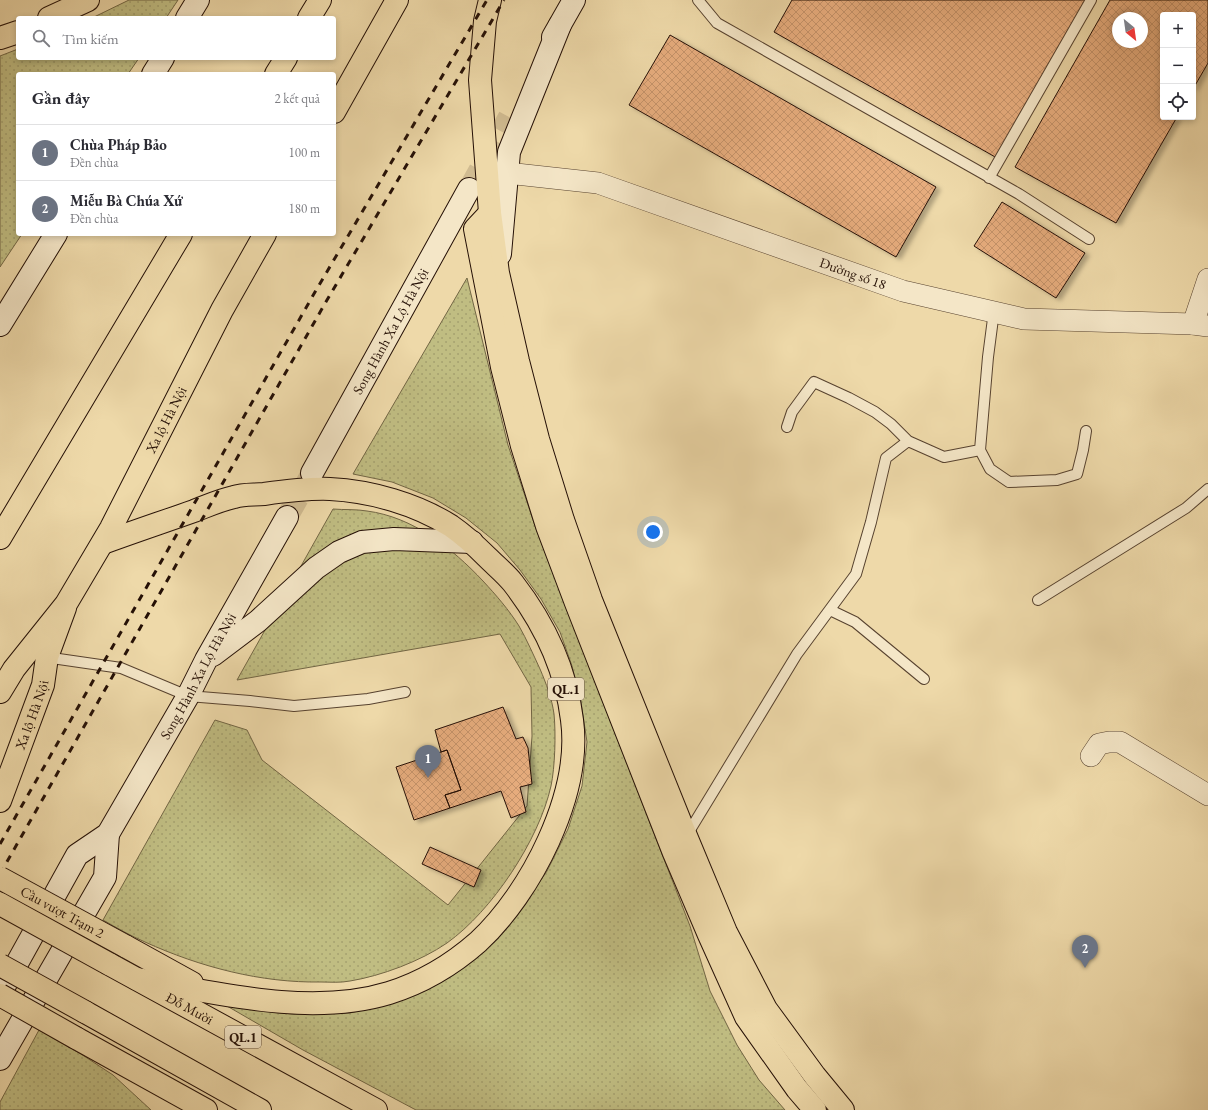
<!DOCTYPE html>
<html lang="vi">
<meta charset="utf-8">
<style>
body{margin:0;font-family:"EB Garamond",serif;background:#f2f2f3;color:#2b2b33}
.controls{position:absolute;right:12px;top:12px;display:grid;overflow:hidden;border-radius:4px;box-shadow:0 2px 6px #0003}
.controls button{width:36px;height:36px;display:grid;place-items:center;padding:0;border:0;border-bottom:1px solid #e1e1e2;background:#fff;color:#2b2b33;font:20px sans-serif}
.compass{position:absolute;left:1112px;top:12px;width:36px;height:36px;border-radius:50%;background:#fff;box-shadow:0 2px 6px #0003;rotate:151deg}
.you{position:absolute;left:653px;top:532px;width:14px;height:14px;margin:-10px;border:3px solid #fff;border-radius:50%;background:#1a73e8;box-shadow:0 0 0 6px #1a73e833}
.badge{display:grid;place-items:center;width:26px;height:26px;border-radius:50%;background:#ea580c;color:#fff;font-size:13px;font-weight:700}
.pin{position:absolute;translate:-50% -33px;filter:drop-shadow(0 1px 2px #0008)}
.pin::after{content:'';position:absolute;top:21px;width:14px;height:12px;background:inherit;clip-path:polygon(0 0,100% 0,50% 100%)}
.list{margin:0;padding:0;list-style:none}
h2{display:flex;justify-content:space-between;align-items:center;height:52px;margin:0;padding:0 16px;font-size:17px}
h2 small{font-size:13px;font-weight:400;color:#7c7c81}
.list li{display:grid;grid-template-columns:26px 1fr auto;gap:12px;align-items:center;box-sizing:border-box;height:56px;padding:0 16px;border-top:1px solid #e1e1e2}
.list b{display:block;font-size:15px;white-space:nowrap}
.list p{margin:0;font-size:13px;white-space:nowrap;color:#7c7c81}
.list em{font-size:13px;font-style:normal;color:#7c7c81}
.icon{flex:none;width:22px;height:22px;fill:none;stroke:currentColor;stroke-width:2;stroke-linecap:round;stroke-linejoin:round}
.map{position:relative;flex:none;width:1208px;height:1110px;overflow:hidden}
.search{position:absolute;background:#fff;box-shadow:0 2px 6px #0003;left:16px;top:16px;width:320px;height:44px;display:flex;align-items:center;gap:10px;box-sizing:border-box;padding:0 14px;border-radius:4px;color:#7c7c81;font-size:15px}
.panel{position:absolute;background:#fff;box-shadow:0 2px 6px #0003;left:16px;top:72px;width:320px;height:164px;border-radius:4px}
.map>svg:first-child{display:block}
.grass{fill:url(#grass-dots);stroke:#726644}
.building{fill:url(#building-cross-hatch);stroke:#251006;fill-rule:evenodd;filter:url(#shadow)}
.lines{fill:none;stroke-linecap:round;stroke-linejoin:round}
.secondary-tunnel{stroke:#d0bb91;stroke-width:22;stroke-dasharray:22 11;stroke-linecap:butt}
.service-casing{stroke:#57422f;stroke-width:12}
.minor-casing{stroke:#57422f;stroke-width:22}
.secondary-casing{stroke:#251006;stroke-width:24}
.primary-casing{stroke:#251006;stroke-width:24}
.trunk-casing{stroke:#251006;stroke-width:24}
.service{stroke:#f4e6c7;stroke-width:10}
.minor{stroke:#f4e6c7;stroke-width:21}
.secondary{stroke:#f4e6c7;stroke-width:22}
.primary{stroke:#eed9a9;stroke-width:22}
.trunk{stroke:#eed9a9;stroke-width:22}
.rail{stroke:#251006;stroke-width:3;stroke-dasharray:7 7;stroke-linecap:butt}
.trunk-bridge-casing{stroke:#251006;stroke-width:24;stroke-linecap:butt}
.trunk-bridge{stroke:#eed9a9;stroke-width:22}
.labels{text-anchor:middle;stroke-width:3;stroke-linejoin:round;paint-order:stroke}
.shield{fill:#f4e6c7;stroke:#635040;stroke-width:1}
.shield-label{font-size:13px;font-weight:bold;fill:#251006}
.street-label{font-size:14px;fill:#251006;stroke:#f4e6c7}
</style>
<div class="map">
<svg width="1208" height="1110" viewBox="0 0 1208 1110">
<defs>
<pattern id="grass-dots" width="8" height="8" patternUnits="userSpaceOnUse"><rect width="8" height="8" fill="#c0bd82"/><path d="M2 2h.1M6 6h.1" fill="none" stroke="#a5a16f" stroke-width="1.8" stroke-linecap="round"/></pattern>
<pattern id="building-cross-hatch" width="8" height="8" patternUnits="userSpaceOnUse"><rect width="8" height="8" fill="#e6ac7d"/><path d="M0 0l8 8M0 8l8-8" fill="none" stroke="#c5936b"/></pattern>
<filter id="shadow"><feDropShadow dx="4.5" dy="2.5" stdDeviation="2" flood-color="#0004"/></filter>
</defs>
<rect width="100%" height="100%" fill="#eed9a9"/>
<filter id="stains"><feTurbulence type="fractalNoise" baseFrequency=".005" numOctaves="4"/><feColorMatrix values="0 0 0 0 .2 0 0 0 0 .09 0 0 0 0 .02 0 0 0 .5 -.17"/></filter>
<radialGradient id="worn" r=".72"><stop offset=".6" stop-color="#630" stop-opacity="0"/><stop offset="1" stop-color="#630" stop-opacity=".3"/></radialGradient>
<path class="grass" d="M129,0H178L166,18H92Z
M18,49V58H139L128,74H18V234H22L0,267V56Z
M467,278L508,445L536,529L690,926L710,991L737,1045L759,1080L785,1110H416L303,1050L227,1006L292,1014L350,1013L402,1000L451,975L490,946L520,911L547,871L568,829L582,786L587,742L581,702L572,666L560,632L541,599L520,570L497,543L466,518L433,498L392,482L353,474Z
M333,509C344,510 356,509 367,511C413,517 452,548 483,581C496,595 509,610 519,626C527,640 533,654 540,669C546,683 552,699 554,714C556,734 555,767 551,786C539,840 492,911 447,943C421,961 381,976 350,981C340,983 330,982 321,982C261,983 200,967 145,942C131,936 117,928 103,920L215,720L247,730L262,760L448,905L527,806L532,736L531,687L500,634L237,680Z
M39,1030L81,1054L113,1075L151,1110H0V1102Z"/>
<path class="building" d="M792,0H1088L997,158L774,32Z
M1110,0H1208V63L1193,89V15H1163V117H1177L1116,223L1015,167ZM1118,18H1142V42H1118Z
M670,35L936,187L896,257L629,105Z
M1002,202L1085,253L1056,298L974,246Z
M503,707L516,739L523,737L528,748L532,784L520,787L526,812L511,818L501,791L450,808L445,795L461,790L447,750L441,752L435,730Z
M447,750L461,790L445,795L450,808L414,820L396,767Z
M430,847L481,870L474,887L422,864Z"/>
<g class="lines">
<path class="secondary-tunnel" d="M469,189L509,117
M287,517L311,475"/>
<g class="service-casing">
<path id="service" d="M698,0L717,23L1019,194L1089,239
M989,178L1091,0
M994,311L988,357L980,450L990,469L1009,482L1057,480L1077,474L1083,450L1086,431
M787,427L792,412L814,382L849,398L875,412L891,424L908,441L944,457L980,450
M1038,600L1186,508L1208,489
M830,610L855,622L924,679
M45,657L121,668L188,696L250,701L294,706L368,699L405,692
M687,835L797,654L856,574L871,522L886,458L908,441"/>
</g>
<g class="minor-casing">
<g id="minor">
<path id="s1" d="M507,173L598,183L903,291L1024,319L1193,324L1208,326"/>
<path d="M1193,324L1208,279"/>
<path d="M1091,756L1099,744L1109,742H1120L1208,795"/>
</g>
</g>
<g class="secondary-casing">
<g id="secondary">
<path d="M187,18L198,0"/>
<path d="M553,37L574,0"/>
<path d="M153,74L163,58"/>
<path d="M500,254L509,152L560,25"/>
<path d="M0,325L56,234"/>
<path id="s2" d="M312,473L469,189"/>
<path d="M213,655L258,621L316,568L339,552L362,542L394,539L472,542"/>
<path id="s3" d="M0,994L77,855L108,834L188,696L206,660L287,517"/>
<path d="M0,1059L105,877L108,834"/>
</g>
</g>
<g class="primary-casing">
<g id="primary">
<path id="s4" d="M0,801L43,685L47,657L65,608"/>
</g>
</g>
<g class="trunk-casing">
<g id="trunk">
<path d="M490,0L485,21L480,80L490,213L498,273L518,361L538,439L563,520L591,600L686,836L726,932L766,1009L815,1076L843,1110"/>
<path d="M49,18L88,0"/>
<path d="M309,18L320,0"/>
<path d="M0,38L18,32"/>
<path d="M276,74L286,58"/>
<path d="M334,112L397,0"/>
<path d="M490,213L475,229L502,367L522,446L547,526L576,603L674,853L709,935L746,1017L797,1089L815,1110"/>
<path d="M0,538L181,234"/>
<path d="M103,543C133,532 163,522 194,511C207,506 220,500 234,497C243,494 254,495 264,494C286,491 309,488 330,489C371,491 416,504 451,526C464,535 476,546 487,557C496,566 506,574 513,583C544,623 566,670 572,720C582,794 531,893 478,942C453,964 421,983 389,993C311,1017 216,993 137,979"/>
<path id="s5" d="M0,692L14,669L66,604L111,528L222,310L265,234"/>
<path d="M125,946L192,983"/>
<path id="s6" d="M109,964L376,1110"/>
<path d="M85,1012L260,1110"/>
<path d="M76,1038L206,1110"/>
</g>
</g>
<use href="#service" class="service"/>
<use href="#minor" class="minor"/>
<use href="#secondary" class="secondary"/>
<use href="#primary" class="primary"/>
<use href="#trunk" class="trunk"/>
<path class="rail" d="M0,844L315,292L487,0
M0,874L327,300L504,0"/>
<g class="trunk-bridge-casing">
<g id="trunk-bridge">
<path id="s7" d="M0,878L125,946"/>
<path d="M0,904L109,964"/>
<path d="M0,965L85,1012"/>
<path d="M0,995L76,1038"/>
</g>
</g>
<use href="#trunk-bridge" class="trunk-bridge"/>
</g>
<g class="labels">
<g class="shield">
<rect x="548" y="678" width="36" height="22" rx="3"/>
<rect x="225" y="1026" width="36" height="22" rx="3"/>
</g>
<g class="shield-label">
<text x="566" y="694">QL.1</text>
<text x="243" y="1042">QL.1</text>
</g>
<g class="street-label">
<text dy="5" stroke="none"><textPath href="#s1" startOffset="362">Đường số 18</textPath></text>
<text dy="5" stroke="none"><textPath href="#s2" startOffset="162">Song Hành Xa Lộ Hà Nội</textPath></text>
<text dy="5" stroke="none"><textPath href="#s5" startOffset="320">Xa lộ Hà Nội</textPath></text>
<text dy="5" stroke="none"><textPath href="#s3" startOffset="378">Song Hành Xa Lộ Hà Nội</textPath></text>
<text dy="5" stroke="none"><textPath href="#s4" startOffset="92">Xa lộ Hà Nội</textPath></text>
<text dy="5" stroke="none"><textPath href="#s7" startOffset="71">Cầu vượt Trạm 2</textPath></text>
<text dy="5" stroke="none"><textPath href="#s6" startOffset="92">Đỗ Mười</textPath></text>
</g>
</g>
<rect width="100%" height="100%" filter="url(#stains)"/>
<rect width="100%" height="100%" fill="url(#worn)"/>
</svg>
<div class="controls">
<button>+</button>
<button>−</button>
<button><svg class="icon" aria-label="locate" viewBox="0 0 24 24"><circle cx="12" cy="12" r="6"/><path d="M12 2v4M12 18v4M2 12h4M18 12h4"/></svg></button>
</div>
<svg class="compass" viewBox="-18 -18 36 36"><path d="M0-13l5 13h-10z" fill="#e53935"/><path d="M0 13l5-13h-10z" fill="#7c7c81"/></svg>
<div class="you"></div>
<div class="pin badge" style="left:428px;top:778px;background:#6b7280">1</div>
<div class="pin badge" style="left:1085px;top:968px;background:#6b7280">2</div>
<div class="search"><svg class="icon" aria-label="search" viewBox="0 0 24 24"><circle cx="10" cy="10" r="6"/><path d="M15 15l6 6"/></svg>Tìm kiếm</div>
<section class="panel">
<h2>Gần đây<small>2 kết quả</small></h2>
<ul class="list">
<li><span class="badge" style="background:#6b7280">1</span><div><b>Chùa Pháp Bảo</b><p>Đền chùa</p></div><em>100 m</em></li>
<li><span class="badge" style="background:#6b7280">2</span><div><b>Miễu Bà Chúa Xứ</b><p>Đền chùa</p></div><em>180 m</em></li>
</ul>
</section>
</div>
